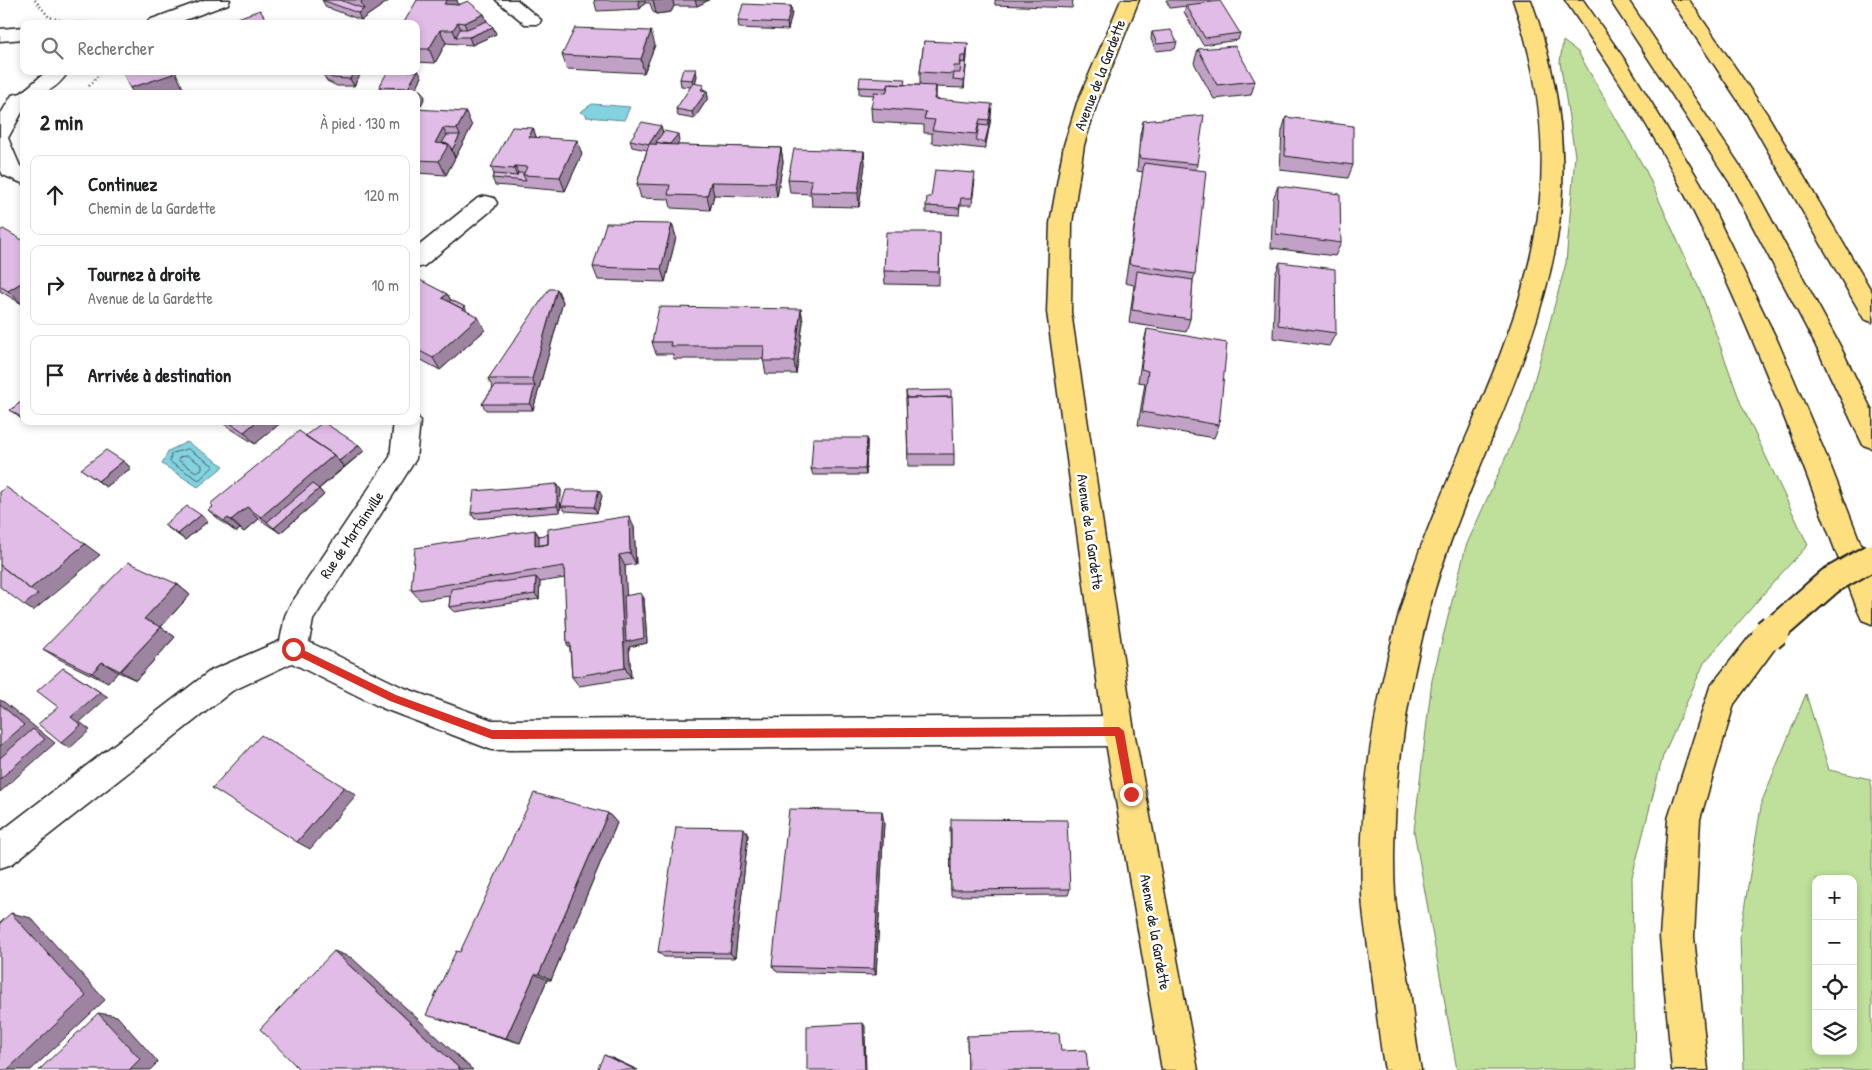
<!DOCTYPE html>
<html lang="fr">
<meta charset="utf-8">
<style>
body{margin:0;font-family:"Patrick Hand",sans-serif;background:#f6f6f6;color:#202124}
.controls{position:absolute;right:15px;bottom:15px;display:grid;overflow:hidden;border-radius:10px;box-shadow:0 2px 8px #0003}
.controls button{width:45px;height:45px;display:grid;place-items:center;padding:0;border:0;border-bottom:1px solid #e0e0e0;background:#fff;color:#202124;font:25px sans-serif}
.stop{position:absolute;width:15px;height:15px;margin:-11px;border:4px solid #d93025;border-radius:50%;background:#fff}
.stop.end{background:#d93025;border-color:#fff;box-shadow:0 1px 5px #0008}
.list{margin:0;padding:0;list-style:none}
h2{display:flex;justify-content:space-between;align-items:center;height:65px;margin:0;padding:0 20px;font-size:21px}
h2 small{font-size:16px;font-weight:400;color:#757577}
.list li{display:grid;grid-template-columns:32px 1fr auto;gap:15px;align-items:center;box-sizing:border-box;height:80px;margin:0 10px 10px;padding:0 10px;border:1px solid #e0e0e0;border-radius:10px}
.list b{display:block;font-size:19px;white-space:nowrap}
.list p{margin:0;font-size:16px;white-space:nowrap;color:#757577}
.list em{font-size:16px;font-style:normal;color:#757577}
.icon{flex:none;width:28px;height:28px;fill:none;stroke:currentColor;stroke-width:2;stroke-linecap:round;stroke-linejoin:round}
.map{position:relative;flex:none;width:1872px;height:1070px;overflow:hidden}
.search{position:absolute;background:#fff;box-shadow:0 2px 8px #0003;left:20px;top:20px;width:400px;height:55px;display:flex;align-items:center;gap:12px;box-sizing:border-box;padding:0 18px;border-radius:10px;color:#757577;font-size:19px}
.panel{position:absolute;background:#fff;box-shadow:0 2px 8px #0003;left:20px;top:90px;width:400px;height:335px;border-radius:10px}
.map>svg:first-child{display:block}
.green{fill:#bee09a;stroke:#6d7e5b;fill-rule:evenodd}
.water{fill:#83d2e0;stroke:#5a8992}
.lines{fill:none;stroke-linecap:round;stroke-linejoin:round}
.shore{stroke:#45656a;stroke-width:1}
.minor-casing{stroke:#1c1c1c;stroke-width:3}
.major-casing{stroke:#1c1c1c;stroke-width:3}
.highway-casing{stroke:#1c1c1c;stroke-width:3}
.path{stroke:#1c1c1c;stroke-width:2.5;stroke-dasharray:1 3;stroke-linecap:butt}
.minor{fill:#fff;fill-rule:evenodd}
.major{fill:#fddf80;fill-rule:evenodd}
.highway{fill:#fddf80;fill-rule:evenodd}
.highway-bridge-far1-casing{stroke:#1c1c1c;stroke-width:30;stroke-linecap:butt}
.highway-bridge-casing{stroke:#1c1c1c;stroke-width:36;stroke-linecap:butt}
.highway-bridge-far1{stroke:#fddf80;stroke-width:26}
.highway-bridge{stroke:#fddf80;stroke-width:32}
.wall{fill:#c1a2c6;stroke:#1c1c1c}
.shaded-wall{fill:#9d84a1;stroke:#1c1c1c}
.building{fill:#e0bce6;stroke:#1c1c1c}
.route{fill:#d93025}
.labels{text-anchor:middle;stroke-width:5;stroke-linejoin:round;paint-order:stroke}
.street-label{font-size:15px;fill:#1c1c1c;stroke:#fff}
</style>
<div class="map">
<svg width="1872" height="1070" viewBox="0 0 1872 1070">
<rect width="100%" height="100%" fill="#fff"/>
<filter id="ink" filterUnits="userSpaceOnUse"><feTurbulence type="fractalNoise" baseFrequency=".02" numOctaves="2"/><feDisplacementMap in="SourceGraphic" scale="10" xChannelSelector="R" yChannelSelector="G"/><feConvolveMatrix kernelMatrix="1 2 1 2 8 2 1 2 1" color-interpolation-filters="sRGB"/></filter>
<g filter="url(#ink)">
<path class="green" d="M1563,41L1578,52L1646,171L1702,295L1741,404L1808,545L1779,576L1704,663L1663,756L1632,877L1635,1070H1457L1414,831L1432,680L1466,546L1525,414L1566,263L1575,155L1560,62Z
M1806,694L1829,770L1870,779L1872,788V1070H1744L1740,934L1762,801ZM1816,879H1853V1051H1816Z"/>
<path class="water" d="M592,104L630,107L624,120L586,117L587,115L580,112Z
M187,442L224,466L198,487L162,464L168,451Z"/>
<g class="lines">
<path class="shore" d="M188,449L214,466L199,480L170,462L171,454Z
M188,456L202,465V469L196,472L178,460L180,457Z"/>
<g class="minor-casing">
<path id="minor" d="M204,0H230L228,4L174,24H147L149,20Z
M496,0H517L541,20L539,24H525Z
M24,27V39L0,41V29Z
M47,71H69C55,91 46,94 24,94V109L8,138L20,166L24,168V184L3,175L0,169V115L12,95L21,93Z
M486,196L494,198L497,203L494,208L424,266L416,268V248L478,198Z
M416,414L420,421L416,459L313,620L309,642L402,687L492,720L1119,716L1130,721L1134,731L1130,741L1119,746L492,750L382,708L292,663L232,691L12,864L0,868V832L210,671L280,641L285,616L289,607L390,457L394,421H416Z"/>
</g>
<g class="major-casing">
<path id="major" d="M1121,0H1139L1097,103L1084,145L1072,223L1071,312L1134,731L1198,1070H1162L1104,731L1047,312L1050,223L1064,145L1077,103Z"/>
</g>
<g class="highway-casing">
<path id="highway" d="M1513,0H1531C1559,77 1570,158 1557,239C1534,369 1462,484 1429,610C1405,702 1390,800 1395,895C1397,925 1404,953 1409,982C1413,1012 1415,1041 1421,1070H1385C1379,1041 1377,1011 1373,982C1370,953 1363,924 1362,894C1358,798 1375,701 1400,610C1436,484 1509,369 1534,240C1550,159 1540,77 1513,0Z
M1565,0H1583L1627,63L1700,182L1778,342L1831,467L1872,573V624L1862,620L1858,611C1804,466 1750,320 1679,183C1646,119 1605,59 1565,0Z
M1610,0H1628L1751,182L1839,344L1872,411V448L1863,445L1815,344L1730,183Z
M1671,0H1689L1767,114L1872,292V322L1864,319L1747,114Z
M1768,622L1778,626L1783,635L1778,644L1734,704L1700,819L1694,937L1708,1070H1672L1660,937L1668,819L1710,687L1758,626Z"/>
</g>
<path class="path" d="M35,0L49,17L74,24
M73,22L105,24
M89,86L102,71"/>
<use href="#minor" class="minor"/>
<use href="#major" class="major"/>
<use href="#highway" class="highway"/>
<g class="highway-bridge-far1-casing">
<path id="highway-bridge-far1" d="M1773,631L1830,581L1872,557"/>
</g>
<g class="highway-bridge-casing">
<path id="highway-bridge" d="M1768,635L1774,630"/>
</g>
<use href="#highway-bridge-far1" class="highway-bridge-far1"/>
<use href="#highway-bridge" class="highway-bridge"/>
</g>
<path class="wall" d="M322,0H390L361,20L326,7Z
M417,0H457L458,5L484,14L487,21L493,27L496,34L472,45L446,43L435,63L416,62Z
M594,0H709L697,6H674L671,12L656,14L653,12L650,3H645L640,9L597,11Z
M995,0H1073L1072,8L995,5Z
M1166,0H1212V2L1240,33L1238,40L1203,45L1184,12L1186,6L1170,8Z
M791,6L792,13L788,30L739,28L738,21Z
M1152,32L1177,42L1175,49L1156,51L1151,39Z
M924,41L967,56L964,88L936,87V99L991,118L985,149L932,143V133H924V125L872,122L871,108L874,95L859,94V87L905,85H920V72Z
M655,45L644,73L567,69L562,55Z
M1198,49L1255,81L1251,95L1214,99L1194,63Z
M321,71H358L360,75L354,86H337L327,81Z
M697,76L695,84L707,91L708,98L694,119L678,116L676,109L691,87L681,86L680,79Z
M422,77L415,90L425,97L421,105H416V94H383L379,87Z
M416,109L472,126L446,175L416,173Z
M1286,117L1353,165L1348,178L1280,170L1282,131Z
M1143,121L1197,164L1196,170L1195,274L1193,280L1190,319L1186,332L1129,323L1134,285L1125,283L1143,172L1137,171L1140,135Z
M661,126L663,133L679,141L676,145L781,148L783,162L777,197L714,195L710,210L671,208L669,199L641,198L637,184L647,150L632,147L630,140Z
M533,128L536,137L582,154L565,191L495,185L492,178L494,174L491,167Z
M864,151L865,164L859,207L812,206L811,194L790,193L788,179Z
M975,180L972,205H960L959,215L926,213V206L931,197Z
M1278,186L1341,243L1335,256L1271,248L1273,199Z
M672,224L676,237L665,282L598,280L593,267Z
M0,231L24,241V303L22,304L0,291Z
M940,232L939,285L885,284L884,271Z
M1280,262L1336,333L1329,346L1273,338L1275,275Z
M416,280L447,294L451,300L465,307L467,312L478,317L485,330L440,370L416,357Z
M557,289L563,302L533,410H486L482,404L493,388L488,379Z
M801,309L803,322L796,374H766L763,359H674L673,354H656L652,342Z
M1147,329L1219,425L1214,438L1138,425L1145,383L1138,382L1144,342Z
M906,391L954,454V466H908Z
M24,400V421L10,410Z
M219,421H283L255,444Z
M305,436L359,445L364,451L319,489L324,495L280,533L259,519L244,532L240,529L236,532L221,521L208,510Z
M867,438V445L866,475H813L811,469Z
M123,461L131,468L106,487L81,469Z
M557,484L561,490L560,512L475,519L471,513Z
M602,496L597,513L565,511L561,506Z
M208,521L185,540L164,525Z
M634,527L636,564L625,566L626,596L644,598L647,643L629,647L631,678L579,686L572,677L570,649L567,644L565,578L540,582L539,599L454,612L449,607L450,596L420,600L411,590L535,530L539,536Z
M177,584L190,595L161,627L175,637L136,680L118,672L108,683L59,659L43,649Z
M608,813L617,823L551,980H547L520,1043L442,1020L460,952Z
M884,822L876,975L777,972L772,966Z
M950,827L1070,889L1068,895L951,896Z
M748,835L735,958L664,957L658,952Z
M967,1036L1061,1051L1088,1070H968L967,1039Z"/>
<path class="shaded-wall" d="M363,0H390L361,20L358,13L364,9L361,2Z
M447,0H457L458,4L450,18L444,4Z
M638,0H645V3L640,9Z
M653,0H673L674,6L671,12L656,14Z
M695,0H709L697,6Z
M791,6L792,13L788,30L787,23Z
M484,14L489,28L470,37L464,23Z
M458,22L463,36L456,37L453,30Z
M493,27L496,34L472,45L469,37Z
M440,30L446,43L435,63L429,49Z
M651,31L655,45L644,73L641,59Z
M968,43L967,56L964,88L966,56Z
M696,69L697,76L694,87L692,80Z
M418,70L422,77L413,94H411L408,88Z
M172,71H177L176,73L183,88L165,94H134L130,88Z
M354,71H358L360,75L354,86L350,79Z
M936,86V100L934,99Z
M421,90L425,97L421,105L417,98Z
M707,91L708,98L694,119L692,112Z
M992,104L991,118L985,149V142Z
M466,112L472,126L455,158L452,150L460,135L457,129Z
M661,126L663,133L651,151L649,144Z
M443,128L450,142L449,144L455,158L446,175L439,161L435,143Z
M533,128L538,142L529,137Z
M678,134L679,141L672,152L670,144Z
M577,140L582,154L565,191L560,177Z
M781,148L783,162L777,197L775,183Z
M864,151L865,164L859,207L858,193Z
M515,166L521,180L519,181L514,169Z
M711,182L714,195L710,210L707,196Z
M672,224L676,237L665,282L661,269Z
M24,281V303L22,304L8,291Z
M557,289L563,302L533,410L530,404L535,386L532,379Z
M447,294L455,307L442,298Z
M801,309L803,322L796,374L794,361Z
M478,317L485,330L440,370L433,358Z
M26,421H33L29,424Z
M257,421H283L255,444L244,432Z
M867,438V445L866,475L865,469Z
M359,445L364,451L344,467L339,461Z
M334,455L344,467L274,527L261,517Z
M123,461L131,468L106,487L98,481Z
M557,484L561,490L560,512L557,506Z
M319,489L324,495L280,533L274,528Z
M599,490L602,496L597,513L594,507Z
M247,507L259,519L244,532L231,520Z
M201,515L208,521L185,540L178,534Z
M629,516L634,527L636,564L630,553Z
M228,518L240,529L236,532L224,521Z
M535,530L542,542V551L535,546Z
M85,544L100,555L33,611L24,605L30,589Z
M619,555L625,566L629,641L641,593L644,598L647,643L629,647L631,678L625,668Z
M536,577L540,582L539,599L535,594Z
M177,584L190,595L158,630L144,619Z
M161,627L175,637L136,680L120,671Z
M102,662L118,672L108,683L92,673Z
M63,668L108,697L80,722L90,730L70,748L61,743L71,717Z
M0,700L4,702L55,743L0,792Z
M344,787L356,795L310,849L297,842Z
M882,811L884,822L876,975L874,969Z
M608,813L617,823L551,980L539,974Z
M744,828L748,835L735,958L730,953Z
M11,913L31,918L105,1000L31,1070H7Z
M334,951L352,958L473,1070H461Z
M535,974L547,980L520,1043L506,1038Z
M98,1013L117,1016L158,1062L150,1070H129Z
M863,1023L865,1026L866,1070H865Z
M604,1055L612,1058L638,1070H636Z"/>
<path class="building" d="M322,0H340L364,9L358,13Z
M417,0H447L444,4L458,5L468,1L484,14L464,23L458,22L453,30H440L429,49H416V24H403Z
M1220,1L1240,33L1205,38L1186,5Z
M743,4L791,6L787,23L738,21Z
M260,10L268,23L266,24H234L232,20Z
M487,21L493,27L469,37H456L460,29H467Z
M575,28L651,31L641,59L562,55Z
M1171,30L1177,42L1157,44L1152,32Z
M924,41L968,43L966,56H961L960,66H954L953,74L920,72Z
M1235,46L1255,81L1217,85L1198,49Z
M961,62L966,63L964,81L953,80L954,73H960Z
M683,69H696L692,80L680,79Z
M416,70H418L408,88L379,87L388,71H416Z
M122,71H172L173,74L130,88Z
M322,71H354L350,79L333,78L323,74Z
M860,77L905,79L904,85L889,84L887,88L859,87Z
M693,83L704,85L701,90L707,91L692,112L676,109Z
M889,84L936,86L934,99L992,104L989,120L980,119L976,134L932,130L935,120L924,119L926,112L871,108L874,92L886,93Z
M412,90H421L417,98H416V94H410Z
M291,93L290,94H273Z
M416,109L466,112L457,129L443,128L435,143L449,144L439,161L416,160Z
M1204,115L1197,164L1139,158L1143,121Z
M1286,117L1353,126V165L1285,156Z
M642,122L661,126L649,144L630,140Z
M979,125L989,126L985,142L976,141Z
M512,127L533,128L529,137L577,140L560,177L523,175L527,167L515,166L514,169L491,167Z
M664,131L678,134L670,144L656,142Z
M447,135H460L452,150L449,144L442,143Z
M649,144L781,148L775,183L711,182L707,196L668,195L670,185L637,184Z
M794,149L864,151L858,193L810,192L812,180L788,179Z
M1144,163L1206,171L1195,274L1129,264Z
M935,170L975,173L972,198H961L959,208L926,206L927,197H931Z
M518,173H524L523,175L526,181L492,178L494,174L517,176Z
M1278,186L1340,194L1341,243L1276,234Z
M606,223L672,224L661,269L593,267Z
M3,229L24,241V281L8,291L0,286V231Z
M886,232H940L939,272L884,271Z
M1280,262L1335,269L1336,333L1278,325Z
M1137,271L1193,280L1190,319L1132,310Z
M418,279L447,294L442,298L478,317L433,358L416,349V280Z
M549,289H557L532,379H488Z
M451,300L465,307L463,309L449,302Z
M659,307L801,309L794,361H763L764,346H670L671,342H652Z
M1147,329L1227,343L1219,425L1142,412L1148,371L1141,369Z
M495,386H535L530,404H482Z
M951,390V397L907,398L906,391Z
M952,397L954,454H908L906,398Z
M24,400V416L22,418L10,410Z
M227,421H257L244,432Z
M323,422L359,445L339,461L334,455L305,436Z
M299,431L334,455L261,517L247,507L231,520L228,518L224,521L208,510L213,506L210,504Z
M813,438H867L865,469H811Z
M106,450L123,461L98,481L81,469Z
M312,484L319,489L274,528L267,522Z
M557,484V506L471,513L474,491Z
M6,487L85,544L30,589L0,565V492Z
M566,490H599L594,507L561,506Z
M187,506L201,515L178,534L164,525Z
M629,516L630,553L619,555L625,668L572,677L570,643L567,644L564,566L411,590L415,548L535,530V546L548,544V529Z
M548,534V544L539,546V536Z
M128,562L177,584L144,619L161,627L120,671L102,662L92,673L43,649Z
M0,565L30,589L38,594L24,605L0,587Z
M536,577L535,594L449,607L451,589Z
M641,593L644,638L626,642L624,596Z
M63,668L100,692L71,717L81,725L61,743L38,724L58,707L37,691Z
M0,704L24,725L0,746Z
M33,729L45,739L0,779V758Z
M261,735L344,787L297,842L212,788Z
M534,793L608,813L539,974H535L506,1038L426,1015L456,951L460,952Z
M789,809L882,811L874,969L772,966Z
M951,819L1067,820L1070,889L951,890Z
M676,827L744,828L730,953L658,952Z
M11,913L86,996L7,1070H0V923Z
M334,951L461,1070H300L260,1029Z
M98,1013L140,1059L129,1070H39Z
M863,1023L865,1070H807V1026Z
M1059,1033L1061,1051L1086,1050L1088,1070H968L967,1036Z
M604,1055L636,1070H597Z"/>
</g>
<path class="route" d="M293,645L396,695L492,730L1119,727L1124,731L1135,794L1131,799L1126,794L1115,736L492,739L390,701L290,652V646Z"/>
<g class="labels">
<g class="street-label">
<text transform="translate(1100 75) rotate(-69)" y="5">Avenue de la Gardette</text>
<text transform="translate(1090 532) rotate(82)" y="5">Avenue de la Gardette</text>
<text transform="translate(352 535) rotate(-56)" y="5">Rue de Martainville</text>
<text transform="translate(1155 932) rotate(80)" y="5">Avenue de la Gardette</text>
</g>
</g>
</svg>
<div class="controls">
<button>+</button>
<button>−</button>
<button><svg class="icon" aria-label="locate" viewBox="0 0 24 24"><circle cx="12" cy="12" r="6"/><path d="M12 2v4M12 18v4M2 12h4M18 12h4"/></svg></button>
<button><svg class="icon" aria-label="layers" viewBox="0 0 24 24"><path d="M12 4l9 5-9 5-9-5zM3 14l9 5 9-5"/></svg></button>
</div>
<div class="stop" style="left:293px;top:649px"></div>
<div class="stop end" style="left:1131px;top:794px"></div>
<div class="search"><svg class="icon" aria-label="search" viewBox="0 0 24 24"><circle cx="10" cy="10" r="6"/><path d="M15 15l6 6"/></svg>Rechercher</div>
<section class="panel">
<h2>2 min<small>À pied · 130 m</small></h2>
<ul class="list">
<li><svg class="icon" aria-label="ahead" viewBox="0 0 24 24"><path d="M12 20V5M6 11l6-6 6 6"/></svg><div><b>Continuez</b><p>Chemin de la Gardette</p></div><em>120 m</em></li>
<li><svg class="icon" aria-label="right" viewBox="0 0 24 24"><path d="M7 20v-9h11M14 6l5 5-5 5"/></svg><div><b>Tournez à droite</b><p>Avenue de la Gardette</p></div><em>10 m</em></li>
<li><svg class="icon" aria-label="arrive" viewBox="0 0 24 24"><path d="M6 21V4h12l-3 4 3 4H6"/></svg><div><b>Arrivée à destination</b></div></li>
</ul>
</section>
</div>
